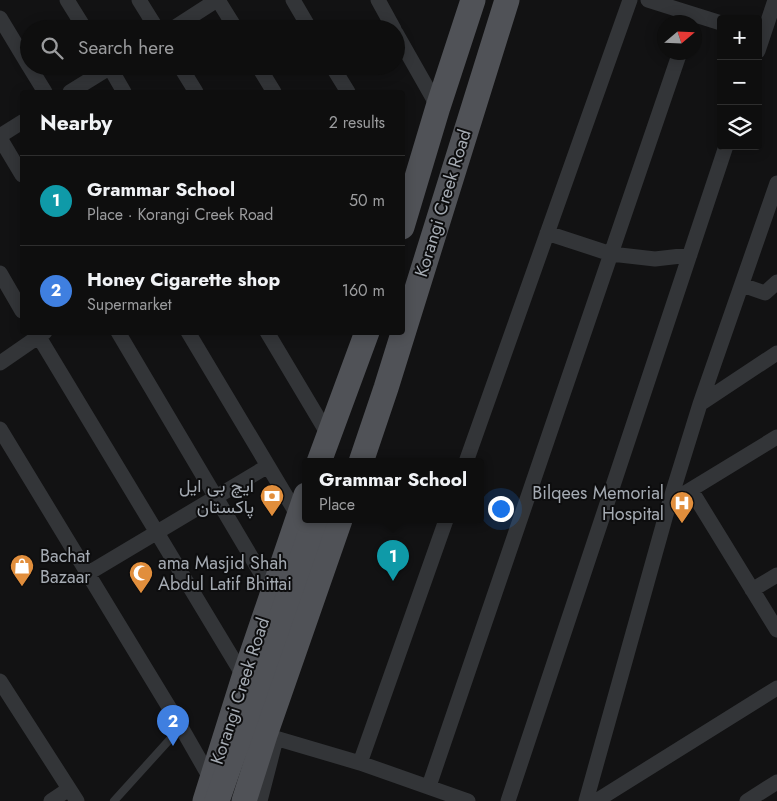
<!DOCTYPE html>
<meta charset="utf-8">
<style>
body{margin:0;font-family:Jost,Vazirmatn,sans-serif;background:#171717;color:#f1f3f6}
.controls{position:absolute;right:15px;top:15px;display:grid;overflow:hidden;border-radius:5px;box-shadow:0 2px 12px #0003}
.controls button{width:45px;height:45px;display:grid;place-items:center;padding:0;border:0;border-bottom:1px solid #2e2e2e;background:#0e0e0e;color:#f1f3f6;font:25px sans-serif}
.compass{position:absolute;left:657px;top:15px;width:45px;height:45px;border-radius:50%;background:#0e0e0e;box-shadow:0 2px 12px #0003;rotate:71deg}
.you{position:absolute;left:500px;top:508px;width:18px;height:18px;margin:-12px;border:4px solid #fff;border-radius:50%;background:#1a73e8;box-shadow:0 0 0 8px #1a73e833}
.badge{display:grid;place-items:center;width:32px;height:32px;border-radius:50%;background:#e18e3c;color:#fff;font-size:16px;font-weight:700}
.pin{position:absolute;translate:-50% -41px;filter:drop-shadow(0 1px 2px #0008)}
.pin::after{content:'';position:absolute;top:26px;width:18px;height:15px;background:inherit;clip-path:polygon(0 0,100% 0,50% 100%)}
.popup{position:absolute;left:302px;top:458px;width:182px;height:65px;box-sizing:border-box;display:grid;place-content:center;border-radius:5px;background:#0e0e0e;filter:drop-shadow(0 1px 4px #0005);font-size:16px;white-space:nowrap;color:#9b9c9e}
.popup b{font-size:19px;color:#f1f3f6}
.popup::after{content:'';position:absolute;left:50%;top:100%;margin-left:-10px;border:10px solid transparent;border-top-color:#0e0e0e}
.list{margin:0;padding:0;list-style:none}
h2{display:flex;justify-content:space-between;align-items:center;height:65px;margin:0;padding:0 20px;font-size:21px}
h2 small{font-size:16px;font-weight:400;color:#9b9c9e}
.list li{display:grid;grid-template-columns:32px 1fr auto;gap:15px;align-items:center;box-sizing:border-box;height:90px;padding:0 20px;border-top:1px solid #2e2e2e}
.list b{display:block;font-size:19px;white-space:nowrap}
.list p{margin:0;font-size:16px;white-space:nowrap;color:#9b9c9e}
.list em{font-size:16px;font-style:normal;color:#9b9c9e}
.icon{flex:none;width:28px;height:28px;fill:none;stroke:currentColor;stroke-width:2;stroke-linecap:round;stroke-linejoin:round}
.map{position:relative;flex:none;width:777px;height:801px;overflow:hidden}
.search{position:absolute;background:#0e0e0e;box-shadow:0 2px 12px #0003;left:20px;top:20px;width:385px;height:55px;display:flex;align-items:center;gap:12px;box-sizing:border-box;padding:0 18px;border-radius:28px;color:#9b9c9e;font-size:19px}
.panel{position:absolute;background:#0e0e0e;box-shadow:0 2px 12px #0003;left:20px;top:90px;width:385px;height:245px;border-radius:5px}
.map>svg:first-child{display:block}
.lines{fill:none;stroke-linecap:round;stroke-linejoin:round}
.service{stroke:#333538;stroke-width:8}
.minor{stroke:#333538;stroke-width:15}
.primary{stroke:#505257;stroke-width:25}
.primary-bridge{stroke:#505257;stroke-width:25}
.labels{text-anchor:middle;stroke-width:4;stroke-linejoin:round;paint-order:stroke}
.street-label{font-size:18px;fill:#a5abb3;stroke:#0d0d0e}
.poi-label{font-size:18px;fill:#a5abb3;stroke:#0d0d0e;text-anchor:end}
</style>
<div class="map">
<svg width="777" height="801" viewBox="0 0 777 801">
<rect width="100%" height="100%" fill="#121213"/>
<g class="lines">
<path class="service" d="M114,801L181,727"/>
<path class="minor" d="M67,0L85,29
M139,0L157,29
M218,0L236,29
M293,0L310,29
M378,0L394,29
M648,0L721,23
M0,18L29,66
M172,29L217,0
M396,33L438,107
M758,51L775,0
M29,66L45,92
M109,66L124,92
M180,66L196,92
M258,66L274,92
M332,66L348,92
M70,92L112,66
M0,136L22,122
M0,138L22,175
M547,233L611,254L655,259L690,255
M0,273L22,311
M742,285L765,293L777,282
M36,332L244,677
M118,332L272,592
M188,332L298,516
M267,332L329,436
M0,363L45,332
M700,404L777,353
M0,429L181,727L213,783
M466,462L630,0
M691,490L777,630
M682,495L777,437
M87,574L268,466
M752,590L777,575
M0,681L77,801
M265,735L360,763L446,520
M360,763L468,801
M429,786L680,52
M51,801L69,789
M260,801L276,739
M508,801L726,146
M586,801L669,504L700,404L777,183
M596,801L777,688
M747,801L777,782"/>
<path class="primary" d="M402,227L438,107L473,0
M319,462L367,332
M361,462L386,388L507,0
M205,801L244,677L306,495
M244,801L265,735L340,520"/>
<path class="primary-bridge" d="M217,801L315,520"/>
</g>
<defs>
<g id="bank-pin" transform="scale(1.25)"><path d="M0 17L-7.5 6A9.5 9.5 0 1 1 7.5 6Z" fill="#e18e3c" stroke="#0d0d0e"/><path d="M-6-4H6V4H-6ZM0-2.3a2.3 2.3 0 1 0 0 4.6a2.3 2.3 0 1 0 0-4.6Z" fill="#fff"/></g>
<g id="hospital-pin" transform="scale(1.25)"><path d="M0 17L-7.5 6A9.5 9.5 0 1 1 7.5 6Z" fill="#e18e3c" stroke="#0d0d0e"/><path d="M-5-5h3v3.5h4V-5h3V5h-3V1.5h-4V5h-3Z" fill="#fff"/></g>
<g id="shop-pin" transform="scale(1.25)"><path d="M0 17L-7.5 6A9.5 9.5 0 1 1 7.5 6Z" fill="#e18e3c" stroke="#0d0d0e"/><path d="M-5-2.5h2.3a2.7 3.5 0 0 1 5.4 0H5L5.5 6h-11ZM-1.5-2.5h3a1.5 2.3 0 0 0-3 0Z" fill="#fff"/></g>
<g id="mosque-pin" transform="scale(1.25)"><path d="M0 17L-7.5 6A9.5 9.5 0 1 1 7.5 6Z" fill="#e18e3c" stroke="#0d0d0e"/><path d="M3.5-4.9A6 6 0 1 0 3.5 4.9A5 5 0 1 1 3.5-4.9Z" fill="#fff"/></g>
</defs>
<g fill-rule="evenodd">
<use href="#bank-pin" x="272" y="496"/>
<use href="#hospital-pin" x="682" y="503"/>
<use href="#shop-pin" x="22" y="566"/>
<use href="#mosque-pin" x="141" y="573"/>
</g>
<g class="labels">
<g class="street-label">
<text transform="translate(443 203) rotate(-73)" y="6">Korangi Creek Road</text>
<text transform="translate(240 691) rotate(-72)" y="6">Korangi Creek Road</text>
</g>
<g class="poi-label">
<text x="254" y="492">ایچ بی ایل<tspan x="254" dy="21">پاکستان</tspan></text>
<text x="664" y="499">Bilqees Memorial<tspan x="664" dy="21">Hospital</tspan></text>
<text x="40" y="562" text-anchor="start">Bachat<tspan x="40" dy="21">Bazaar</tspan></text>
<text x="158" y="569" text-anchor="start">ama Masjid Shah<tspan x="158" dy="21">Abdul Latif Bhittai</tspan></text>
</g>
</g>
</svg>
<div class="controls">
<button>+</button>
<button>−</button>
<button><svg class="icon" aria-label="layers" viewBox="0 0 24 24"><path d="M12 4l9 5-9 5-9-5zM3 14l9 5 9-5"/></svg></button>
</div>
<svg class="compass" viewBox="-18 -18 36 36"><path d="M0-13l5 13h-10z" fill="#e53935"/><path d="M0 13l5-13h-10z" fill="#9b9c9e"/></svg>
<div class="you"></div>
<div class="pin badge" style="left:393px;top:581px;background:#0f9aa8">1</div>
<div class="popup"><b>Grammar School</b>Place</div>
<div class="pin badge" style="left:173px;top:746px;background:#3f7fe0">2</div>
<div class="search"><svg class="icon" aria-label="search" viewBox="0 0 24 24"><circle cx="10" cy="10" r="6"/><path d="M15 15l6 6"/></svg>Search here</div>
<section class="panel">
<h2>Nearby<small>2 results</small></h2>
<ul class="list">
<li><span class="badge" style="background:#0f9aa8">1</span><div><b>Grammar School</b><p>Place · Korangi Creek Road</p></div><em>50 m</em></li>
<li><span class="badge" style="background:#3f7fe0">2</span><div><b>Honey Cigarette shop</b><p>Supermarket</p></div><em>160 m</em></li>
</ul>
</section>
</div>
